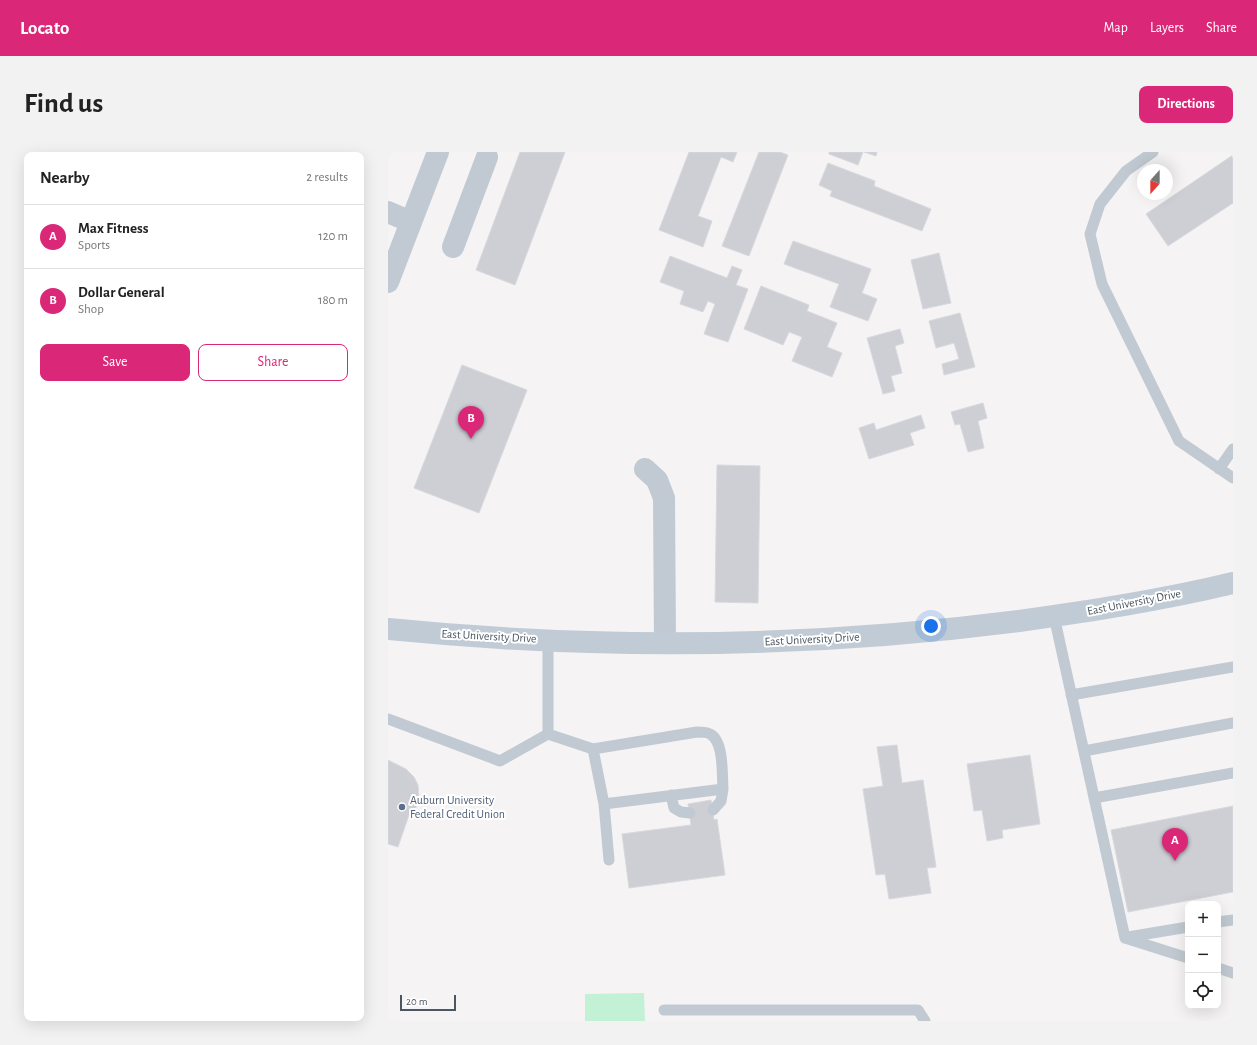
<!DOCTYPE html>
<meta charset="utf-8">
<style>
body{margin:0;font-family:"Alegreya Sans",sans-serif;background:#f2f2f2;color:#222}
.controls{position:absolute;right:12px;bottom:12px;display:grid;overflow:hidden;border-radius:8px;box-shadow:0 4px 16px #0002}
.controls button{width:36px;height:36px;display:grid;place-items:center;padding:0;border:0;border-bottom:1px solid #e0e0e0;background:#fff;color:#222;font:20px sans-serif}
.compass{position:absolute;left:749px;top:12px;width:36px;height:36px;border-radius:50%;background:#fff;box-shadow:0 4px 16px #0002;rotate:201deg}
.scale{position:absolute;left:12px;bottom:10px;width:56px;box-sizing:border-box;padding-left:4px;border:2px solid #4a5661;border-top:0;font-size:11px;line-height:14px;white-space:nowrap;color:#4a5661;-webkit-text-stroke:3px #fff;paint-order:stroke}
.you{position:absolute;left:543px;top:474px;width:14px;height:14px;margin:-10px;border:3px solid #fff;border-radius:50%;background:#1a73e8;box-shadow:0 0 0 6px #1a73e833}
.badge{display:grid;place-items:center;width:26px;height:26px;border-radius:50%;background:#db2777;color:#fff;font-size:13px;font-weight:700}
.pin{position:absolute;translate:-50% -33px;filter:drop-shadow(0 1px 2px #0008)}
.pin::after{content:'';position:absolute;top:21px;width:14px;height:12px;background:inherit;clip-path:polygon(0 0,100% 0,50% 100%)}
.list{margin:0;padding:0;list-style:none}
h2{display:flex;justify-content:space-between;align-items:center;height:52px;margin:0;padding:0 16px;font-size:17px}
h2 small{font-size:13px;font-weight:400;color:#767676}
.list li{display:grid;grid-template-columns:26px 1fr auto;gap:12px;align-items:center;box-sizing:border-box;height:64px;padding:0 16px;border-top:1px solid #e0e0e0}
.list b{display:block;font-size:15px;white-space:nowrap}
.list p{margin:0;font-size:13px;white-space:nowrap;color:#767676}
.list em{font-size:13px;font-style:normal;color:#767676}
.actions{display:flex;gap:8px;padding:12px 16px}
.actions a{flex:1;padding:9px 0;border:1px solid #db2777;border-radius:8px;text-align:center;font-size:14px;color:#db2777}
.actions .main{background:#db2777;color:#fff}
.icon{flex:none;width:22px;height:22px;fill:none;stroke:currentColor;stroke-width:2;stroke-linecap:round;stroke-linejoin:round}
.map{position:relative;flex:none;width:845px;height:869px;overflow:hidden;border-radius:8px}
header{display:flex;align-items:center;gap:24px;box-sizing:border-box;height:56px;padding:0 20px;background:#db2777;color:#fff}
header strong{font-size:19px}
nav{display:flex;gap:22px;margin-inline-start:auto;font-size:14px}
.intro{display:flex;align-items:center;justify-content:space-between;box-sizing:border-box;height:96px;padding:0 24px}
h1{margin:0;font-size:28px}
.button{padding:10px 18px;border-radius:8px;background:#db2777;color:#fff;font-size:14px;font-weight:700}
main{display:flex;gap:24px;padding:0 24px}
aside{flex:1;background:#fff;border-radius:8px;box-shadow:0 4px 16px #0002}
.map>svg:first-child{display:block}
.green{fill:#c3f1d5}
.building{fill:#cdcfd5;stroke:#d7d9de}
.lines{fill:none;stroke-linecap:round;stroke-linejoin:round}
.service{stroke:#c1cad2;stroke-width:11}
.minor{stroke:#c1cad2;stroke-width:22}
.secondary{stroke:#c1cbd6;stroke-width:22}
.service-dot{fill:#5c6f8a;stroke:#fff;stroke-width:1.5}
.labels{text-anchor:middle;stroke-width:4;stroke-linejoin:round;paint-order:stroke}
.street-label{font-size:12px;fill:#4a5661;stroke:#fff}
.service-label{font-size:12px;fill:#4e5e75;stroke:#fff;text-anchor:start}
</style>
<header>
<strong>Locato</strong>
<nav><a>Map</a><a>Layers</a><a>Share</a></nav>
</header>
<div class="intro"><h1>Find us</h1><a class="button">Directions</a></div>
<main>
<aside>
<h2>Nearby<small>2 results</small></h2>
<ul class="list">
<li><span class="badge">A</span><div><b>Max Fitness</b><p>Sports</p></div><em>120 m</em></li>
<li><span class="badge">B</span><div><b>Dollar General</b><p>Shop</p></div><em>180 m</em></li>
</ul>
<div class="actions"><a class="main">Save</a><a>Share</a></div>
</aside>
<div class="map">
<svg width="845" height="869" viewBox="0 0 845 869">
<rect width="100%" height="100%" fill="#f5f3f3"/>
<path class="green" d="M256,841L257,869H197V842Z"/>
<path class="building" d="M132,0H177L127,133L88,118Z
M301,0H349L345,10L333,5L310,64L324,69L315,95L271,78Z
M371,0H392L400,3L361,104L334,94Z
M441,0H475L470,13L441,2Z
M476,0H489L488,4Z
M845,3V51L780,94L758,62Z
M440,11L487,29L486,34L543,57L534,79L442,44L444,39L431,33Z
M405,89L483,117L474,141L489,147L480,169L442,155L451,132L396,112Z
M551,101L563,151L535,157L523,108Z
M282,104L339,126L344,114L354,118L348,133L360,137L340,190L316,182L327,152L320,149L315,160L292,152L296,139L272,130Z
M373,134L421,153L419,159L449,171L439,195L454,201L444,225L404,209L414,185L401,180L395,193L356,177Z
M572,161L587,215L556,223L554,212L571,207L566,191L548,196L541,169Z
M512,177L516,191L507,194L514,221L503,224L507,239L495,242L479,186Z
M74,213L139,238L91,361L26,336Z
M595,251L599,266L590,269L596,296L580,300L572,272L567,273L563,260Z
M533,263L537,276L522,281L526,293L481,307L471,276L486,271L488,278Z
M329,313L372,314L370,451L327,450Z
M509,593L514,631L535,628L548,715L539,716L543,741L501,747L497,722L488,723L475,637L495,634L489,595Z
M642,603L652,672L614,678L615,686L599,689L594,658L586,659L579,612Z
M0,608L18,617L26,625L30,633L31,646L25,665L21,663L10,695L0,692Z
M323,648L326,668L329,667L337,723L241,736L234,682L303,673L300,652Z
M845,654V740L740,760L723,678Z"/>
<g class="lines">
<path class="service" d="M765,0L738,19L712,52L702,82L714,132L791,289L845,326
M831,317L845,297
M666,464L737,786
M683,543L845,515
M0,567L112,609L160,582V488
M160,582L205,597L309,580C313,580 319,580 322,582C336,589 334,622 335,637L216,652L205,597
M696,599L845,571
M283,643L286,656L293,660L302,661
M706,646L845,621
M216,652L221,708
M325,658L333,649L335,637
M830,770L845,768
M740,785L800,775
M737,786L800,806
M830,816L845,821
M276,858H530L537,869"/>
<path class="minor" d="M0,60L23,70
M65,95L99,5
M0,130L50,0
M257,317L269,328L276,346L277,491"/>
<path class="secondary" d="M0,477C210,498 422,496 631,469C702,459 775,448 845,431"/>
</g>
<circle class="service-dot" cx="14" cy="655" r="4"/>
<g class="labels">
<g class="street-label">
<text transform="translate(746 450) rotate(-11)" y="4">East University Drive</text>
<text transform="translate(101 484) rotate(3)" y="4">East University Drive</text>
<text transform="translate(424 487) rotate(-3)" y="4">East University Drive</text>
</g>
<g class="service-label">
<text x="22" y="652">Auburn University<tspan x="22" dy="14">Federal Credit Union</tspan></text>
</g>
</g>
</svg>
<div class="controls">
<button>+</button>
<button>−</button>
<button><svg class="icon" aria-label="locate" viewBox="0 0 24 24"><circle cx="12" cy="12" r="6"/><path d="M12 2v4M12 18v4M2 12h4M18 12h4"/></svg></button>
</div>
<svg class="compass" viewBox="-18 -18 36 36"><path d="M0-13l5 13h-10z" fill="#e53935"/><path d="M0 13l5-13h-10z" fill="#767676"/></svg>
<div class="scale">20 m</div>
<div class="you"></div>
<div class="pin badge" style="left:787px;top:709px">A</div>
<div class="pin badge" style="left:83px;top:287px">B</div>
</div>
</main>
